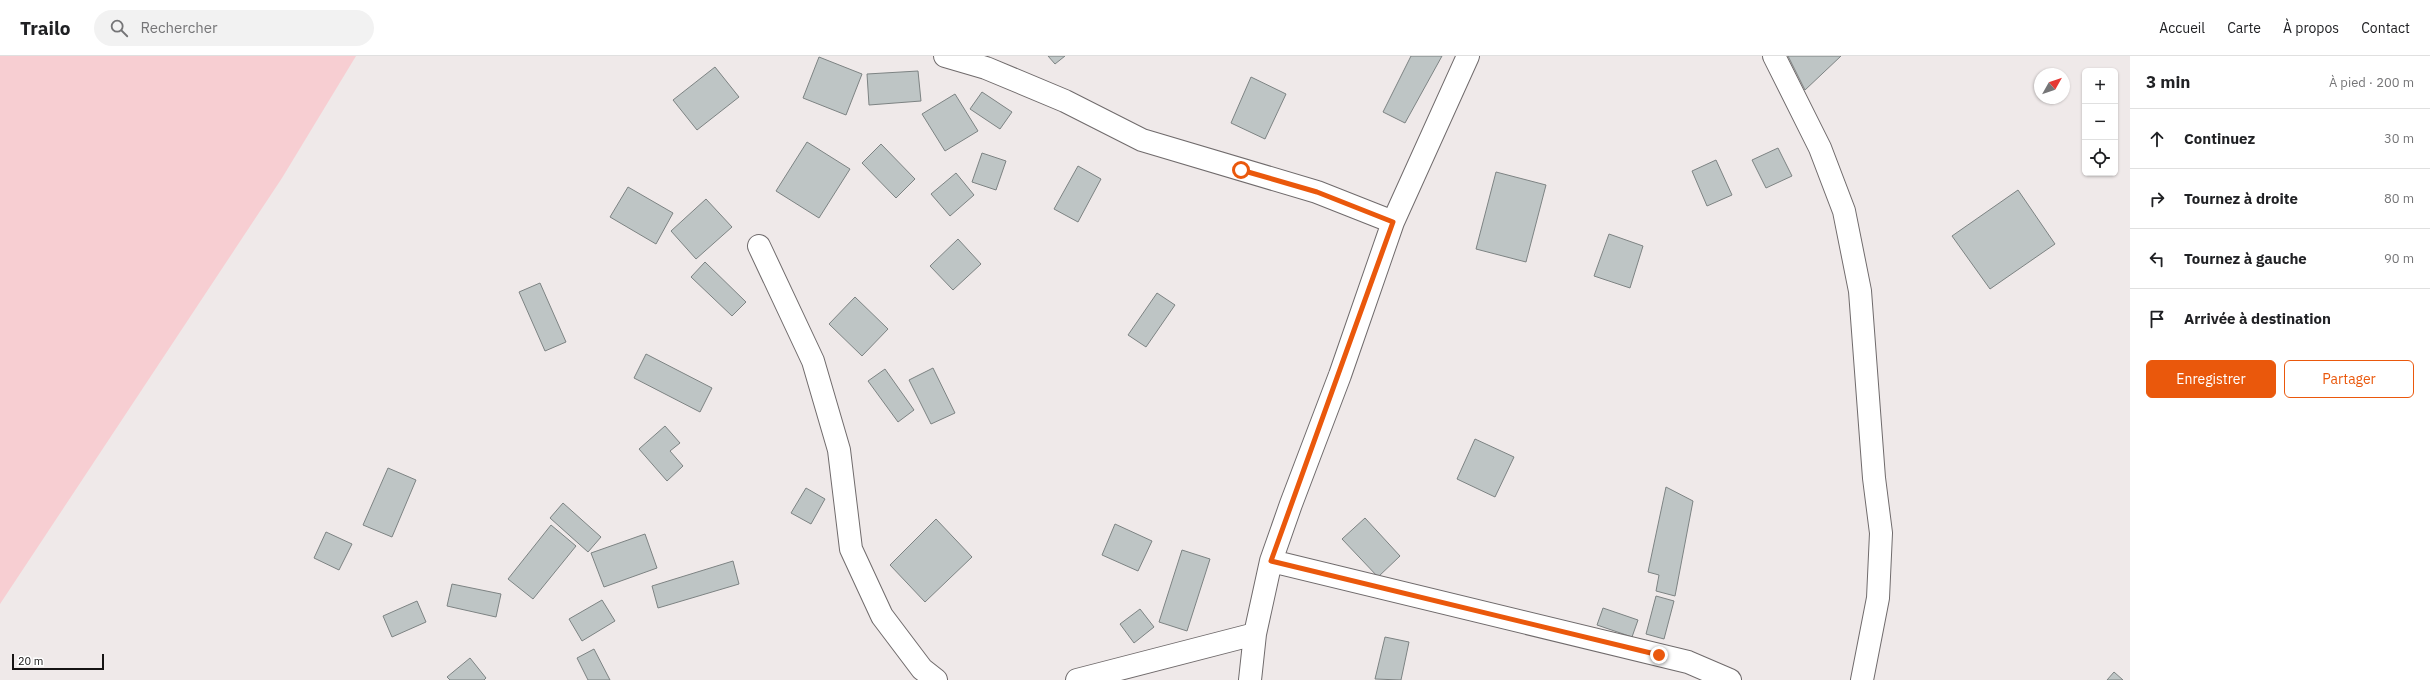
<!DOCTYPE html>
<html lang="fr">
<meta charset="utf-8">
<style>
body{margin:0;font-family:"IBM Plex Sans",sans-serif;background:#f2f2f2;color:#202124}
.controls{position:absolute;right:12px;top:12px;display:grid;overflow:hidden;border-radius:6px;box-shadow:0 1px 3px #0004}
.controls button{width:36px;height:36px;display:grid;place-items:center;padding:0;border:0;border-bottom:1px solid #e0e0e0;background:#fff;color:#202124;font:20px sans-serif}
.compass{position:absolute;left:2034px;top:12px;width:36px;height:36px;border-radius:50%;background:#fff;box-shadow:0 1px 3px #0004;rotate:50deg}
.scale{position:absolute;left:12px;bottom:10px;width:92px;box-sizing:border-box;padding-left:4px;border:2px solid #151313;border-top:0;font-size:11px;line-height:14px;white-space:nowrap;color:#151313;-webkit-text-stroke:3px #fff;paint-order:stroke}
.stop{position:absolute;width:12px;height:12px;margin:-9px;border:3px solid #ea580c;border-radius:50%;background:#fff}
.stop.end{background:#ea580c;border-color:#fff;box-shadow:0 1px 4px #0008}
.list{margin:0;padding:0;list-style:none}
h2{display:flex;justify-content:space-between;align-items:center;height:52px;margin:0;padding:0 16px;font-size:17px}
h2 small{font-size:13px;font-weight:400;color:#757577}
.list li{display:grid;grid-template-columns:26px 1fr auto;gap:12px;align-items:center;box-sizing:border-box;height:60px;padding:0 16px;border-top:1px solid #e0e0e0}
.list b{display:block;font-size:15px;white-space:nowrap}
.list em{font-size:13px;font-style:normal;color:#757577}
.actions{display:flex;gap:8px;padding:12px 16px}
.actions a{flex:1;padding:9px 0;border:1px solid #ea580c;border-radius:6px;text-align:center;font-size:14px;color:#ea580c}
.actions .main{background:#ea580c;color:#fff}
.icon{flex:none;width:22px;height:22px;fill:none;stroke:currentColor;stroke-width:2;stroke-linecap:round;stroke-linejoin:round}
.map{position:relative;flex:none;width:2130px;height:624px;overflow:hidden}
header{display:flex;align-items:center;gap:24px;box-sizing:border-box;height:56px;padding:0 20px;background:#fff;border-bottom:1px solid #e0e0e0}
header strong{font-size:19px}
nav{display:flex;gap:22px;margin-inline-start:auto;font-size:14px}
.search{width:280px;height:36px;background:#f2f2f2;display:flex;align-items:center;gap:10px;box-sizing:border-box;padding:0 14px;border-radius:22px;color:#757577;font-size:15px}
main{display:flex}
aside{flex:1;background:#fff}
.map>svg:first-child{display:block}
.green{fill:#f7ced2}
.building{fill:#bec5c5;stroke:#7d8383}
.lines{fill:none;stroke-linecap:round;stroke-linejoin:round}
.minor-casing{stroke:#706b6c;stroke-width:24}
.minor{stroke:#fff;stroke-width:22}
.route{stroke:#ea580c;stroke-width:5}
</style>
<header>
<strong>Trailo</strong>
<div class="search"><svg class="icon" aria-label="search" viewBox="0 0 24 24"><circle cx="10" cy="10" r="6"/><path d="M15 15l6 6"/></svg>Rechercher</div>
<nav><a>Accueil</a><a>Carte</a><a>À propos</a><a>Contact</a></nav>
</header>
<main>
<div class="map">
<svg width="2130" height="624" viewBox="0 0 2130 624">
<rect width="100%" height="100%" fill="#efe9e9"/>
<path class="green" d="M0,0H356L282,122L0,548Z"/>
<path class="building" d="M1048,0H1065L1055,8Z
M1411,0H1442L1405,67L1383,56Z
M1788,0H1841L1805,34Z
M819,1L862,18L846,59L803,42Z
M715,11L739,41L697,74L673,44Z
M918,15L921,45L869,49L867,18Z
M1251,21L1286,38L1265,83L1231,67Z
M982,36L1012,56L1000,73L970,53Z
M955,38L978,75L945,95L922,58Z
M807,86L850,113L819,162L776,135Z
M881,88L915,123L896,142L862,107Z
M1778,92L1792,120L1766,132L1752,104Z
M982,97L1006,105L996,134L972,126Z
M1716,104L1732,139L1707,150L1692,115Z
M1078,110L1101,123L1078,166L1054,153Z
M1496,116L1546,129L1526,206L1476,193Z
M956,117L974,139L950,160L931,138Z
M628,131L673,157L656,188L610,161Z
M2018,134L2055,188L1990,233L1952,180Z
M706,143L732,171L696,203L671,175Z
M1609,178L1643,190L1630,232L1594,220Z
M958,183L981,208L953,234L930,210Z
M705,206L746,246L732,260L691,221Z
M540,227L566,286L545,295L519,236Z
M1157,237L1175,249L1146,291L1128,279Z
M855,241L888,273L862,300L829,268Z
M646,298L712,332L700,356L634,322Z
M933,312L955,357L931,368L909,324Z
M885,313L914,354L898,366L868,325Z
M665,370L680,387L670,395L683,410L667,425L639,393Z
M1475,383L1514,401L1495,441L1457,423Z
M388,412L416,424L392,481L363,469Z
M1666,431L1693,445L1675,540L1656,535L1659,519L1648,516Z
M806,432L825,443L811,468L791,457Z
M563,447L601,481L588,496L550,462Z
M1365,462L1400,500L1378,521L1342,483Z
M936,463L972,501L925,546L890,509Z
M1115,468L1152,485L1138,515L1102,499Z
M551,469L576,490L533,543L508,523Z
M326,476L352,488L339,514L314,502Z
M645,478L657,512L604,531L591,497Z
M1182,494L1210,503L1187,575L1159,566Z
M733,505L739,528L658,552L652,530Z
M452,528L501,538L496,561L447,550Z
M1656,540L1674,545L1664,583L1646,578Z
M602,544L615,565L582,585L569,563Z
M417,545L426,566L392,581L383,560Z
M1603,552L1638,564L1632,581L1597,569Z
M1140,553L1154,571L1134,587L1120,568Z
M1385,581L1409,586L1401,624L1375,623Z
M594,593L610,624H588L577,602Z
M470,602L486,622L484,624H450L447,621Z
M2114,616L2123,624H2107Z"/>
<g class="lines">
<g class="minor-casing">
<path id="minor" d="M945,0L986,12L1065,45L1142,84L1317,136L1393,166
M1774,0L1820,92L1844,155L1860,235L1874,422L1881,477L1878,542L1862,624
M759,190L813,305L839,394L851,493L882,560L922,613L936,624
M1271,505L1688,606L1730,624
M1077,624L1255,578
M1250,624L1255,578L1271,505L1291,448L1340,319L1393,166L1468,0"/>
</g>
<use href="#minor" class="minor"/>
</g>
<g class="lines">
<path class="route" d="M1241,114L1317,136L1393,166L1271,505L1659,599"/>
</g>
</svg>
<div class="controls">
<button>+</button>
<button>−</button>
<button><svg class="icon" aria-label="locate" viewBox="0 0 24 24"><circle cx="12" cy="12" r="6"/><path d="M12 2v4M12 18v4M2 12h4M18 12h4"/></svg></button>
</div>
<svg class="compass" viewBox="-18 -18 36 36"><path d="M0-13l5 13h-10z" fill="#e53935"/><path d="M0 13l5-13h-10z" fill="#757577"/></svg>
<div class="scale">20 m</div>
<div class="stop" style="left:1241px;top:114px"></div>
<div class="stop end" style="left:1659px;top:599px"></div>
</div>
<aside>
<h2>3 min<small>À pied · 200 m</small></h2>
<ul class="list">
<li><svg class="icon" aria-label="ahead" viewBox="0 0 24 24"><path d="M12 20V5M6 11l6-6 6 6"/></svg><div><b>Continuez</b></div><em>30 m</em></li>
<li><svg class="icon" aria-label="right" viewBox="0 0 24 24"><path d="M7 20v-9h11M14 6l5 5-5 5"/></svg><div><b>Tournez à droite</b></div><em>80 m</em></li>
<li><svg class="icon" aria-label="left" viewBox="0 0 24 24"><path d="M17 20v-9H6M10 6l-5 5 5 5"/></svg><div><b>Tournez à gauche</b></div><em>90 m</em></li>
<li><svg class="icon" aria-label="arrive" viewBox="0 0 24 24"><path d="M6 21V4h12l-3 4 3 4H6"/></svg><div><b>Arrivée à destination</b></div></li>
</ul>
<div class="actions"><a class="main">Enregistrer</a><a>Partager</a></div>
</aside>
</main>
